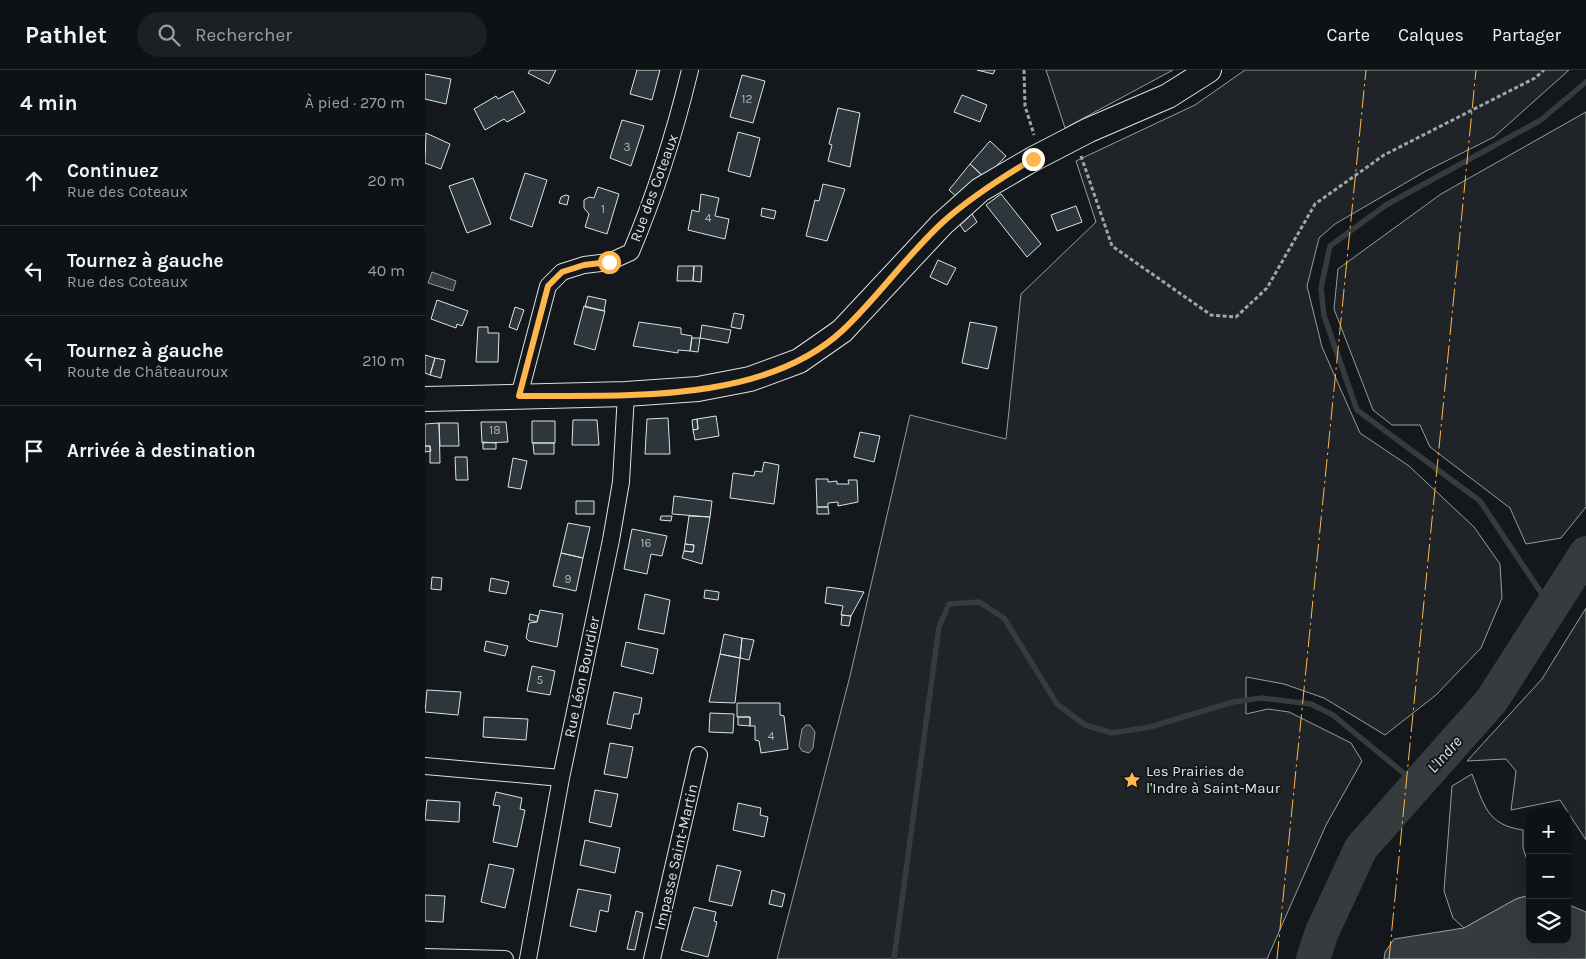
<!DOCTYPE html>
<html lang="fr">
<meta charset="utf-8">
<style>
body{margin:0;font-family:Karla,sans-serif;background:#1d2022;color:#f1f3f6}
.controls{position:absolute;right:15px;bottom:15px;display:grid;overflow:hidden;border-radius:10px;box-shadow:0 5px 20px #0002}
.controls button{width:45px;height:45px;display:grid;place-items:center;padding:0;border:0;border-bottom:1px solid #2f3234;background:#0f1215;color:#f1f3f6;font:25px sans-serif}
.stop{position:absolute;width:15px;height:15px;margin:-11px;border:4px solid #ffb74d;border-radius:50%;background:#fff}
.stop.end{background:#ffb74d;border-color:#fff;box-shadow:0 1px 5px #0008}
.list{margin:0;padding:0;list-style:none}
h2{display:flex;justify-content:space-between;align-items:center;height:65px;margin:0;padding:0 20px;font-size:21px}
h2 small{font-size:16px;font-weight:400;color:#9b9ea0}
.list li{display:grid;grid-template-columns:32px 1fr auto;gap:15px;align-items:center;box-sizing:border-box;height:90px;padding:0 20px;border-top:1px solid #2f3234}
.list b{display:block;font-size:19px;white-space:nowrap}
.list p{margin:0;font-size:16px;white-space:nowrap;color:#9b9ea0}
.list em{font-size:16px;font-style:normal;color:#9b9ea0}
.icon{flex:none;width:28px;height:28px;fill:none;stroke:currentColor;stroke-width:2;stroke-linecap:round;stroke-linejoin:round}
.map{position:relative;flex:none;width:1161px;height:889px;overflow:hidden}
header{display:flex;align-items:center;gap:30px;box-sizing:border-box;height:70px;padding:0 25px;background:#0f1215;border-bottom:1px solid #2f3234}
header strong{font-size:24px}
nav{display:flex;gap:28px;margin-inline-start:auto;font-size:18px}
.search{width:350px;height:45px;background:#1d2022;display:flex;align-items:center;gap:12px;box-sizing:border-box;padding:0 18px;border-radius:28px;color:#9b9ea0;font-size:19px}
main{display:flex}
aside{flex:1;background:#0f1215}
.map>svg:first-child{display:block}
.green{fill:#202428;stroke:#939e99}
.water{fill:#363b3e;stroke:#939e99}
.lines{fill:none;stroke-linecap:round;stroke-linejoin:round}
.stream{stroke:#363b3e;stroke-width:5.5}
.river{stroke:#363b3e;stroke-width:34}
.building{fill:#2c363c;stroke:#d8e6dc}
.street-casing{stroke:#d8e6dc;stroke-width:18}
.secondary-casing{stroke:#d8e6dc;stroke-width:26}
.path{stroke:#9da8a2;stroke-width:3;stroke-dasharray:4 2.5;stroke-linecap:butt}
.street{stroke:#14181c;stroke-width:16}
.secondary{stroke:#14181c;stroke-width:24}
.power{stroke:#ffb74d;stroke-width:1;stroke-dasharray:18 4 2.5 4;stroke-linecap:butt}
.route{stroke:#ffb74d;stroke-width:6}
.labels{text-anchor:middle;stroke-width:4;stroke-linejoin:round;paint-order:stroke}
.number-label{font-size:12px;fill:#adbab4}
.street-label{font-size:15px;fill:#d8e6dc;stroke:#14181c}
.poi-label{font-size:15px;fill:#d8e6dc;stroke:#14181c;text-anchor:start}
.water-label{font-size:16px;font-style:italic;fill:#d8e6dc;stroke:#14181c}
</style>
<header>
<strong>Pathlet</strong>
<div class="search"><svg class="icon" aria-label="search" viewBox="0 0 24 24"><circle cx="10" cy="10" r="6"/><path d="M15 15l6 6"/></svg>Rechercher</div>
<nav><a>Carte</a><a>Calques</a><a>Partager</a></nav>
</header>
<main>
<aside>
<h2>4 min<small>À pied · 270 m</small></h2>
<ul class="list">
<li><svg class="icon" aria-label="ahead" viewBox="0 0 24 24"><path d="M12 20V5M6 11l6-6 6 6"/></svg><div><b>Continuez</b><p>Rue des Coteaux</p></div><em>20 m</em></li>
<li><svg class="icon" aria-label="left" viewBox="0 0 24 24"><path d="M17 20v-9H6M10 6l-5 5 5 5"/></svg><div><b>Tournez à gauche</b><p>Rue des Coteaux</p></div><em>40 m</em></li>
<li><svg class="icon" aria-label="left" viewBox="0 0 24 24"><path d="M17 20v-9H6M10 6l-5 5 5 5"/></svg><div><b>Tournez à gauche</b><p>Route de Châteauroux</p></div><em>210 m</em></li>
<li><svg class="icon" aria-label="arrive" viewBox="0 0 24 24"><path d="M6 21V4h12l-3 4 3 4H6"/></svg><div><b>Arrivée à destination</b></div></li>
</ul>
</aside>
<div class="map">
<svg width="1161" height="889" viewBox="0 0 1161 889">
<rect width="100%" height="100%" fill="#14181c"/>
<path class="green" d="M621,0H748L640,58Z
M820,0H1144L1069,67L1001,101L910,154L894,168L882,216L897,277L935,363L984,396L1049,457L1075,494L1077,528L1056,578L1011,625L960,665L899,628L859,614L821,607V644L843,639L864,642L926,673L937,691L901,755L842,889H352L425,606L485,345L581,369L596,224L671,152L651,91L770,35Z
M1161,42V437L1136,468L1101,474L1085,438L1005,377L995,355H967L948,340L909,239L913,199L1016,124Z
M1161,538V770L1135,730L1086,740L1091,701L1081,689L1042,691L1117,609Z
M1047,704C1059,735 1062,755 1098,760V778L1105,799V825L1091,829L1039,858L1028,848L1019,821L1027,716Z"/>
<path class="water" d="M7,202L31,211L28,221L3,213Z
M381,655H385L390,662L388,678L384,683L377,681L374,676L377,659Z
M1105,825V870H1142V834L1161,842V889H959L960,882L969,869L1039,858L1091,829Z"/>
<g class="lines">
<path class="stream" d="M1125,536L1055,431L932,340L899,246L896,218L905,176L961,135L1116,50L1161,12
M469,889L514,557L524,534L554,532L579,548L632,634L660,655L687,663L725,657L808,632L837,628L886,634L908,645L992,714"/>
<path class="river" d="M888,889L897,862L936,778L1067,630L1161,483"/>
</g>
<path class="building" d="M105,0H131L124,14L103,3Z
M212,0H235L227,30L205,24Z
M552,0H570L568,4Z
M0,4L26,9L21,34L0,29Z
M317,5L340,11L328,53L305,47Z
M88,21L100,42L82,52L79,49L60,60L49,39L71,26L73,29Z
M537,25L562,35L555,52L529,42Z
M413,38L435,43L425,97L403,91L407,75L404,74Z
M197,50L219,56L206,96L185,88Z
M313,62L335,68L325,107L303,101Z
M1,63L25,74L16,99L0,93Z
M565,71L581,86L560,108L545,94Z
M545,94L560,108L547,116L543,114L532,127L524,120Z
M100,103L122,110L107,157L85,149Z
M48,108L66,154L42,163L24,116Z
M398,114L420,119L402,171L381,166L390,130L394,131Z
M173,117L194,124L182,164L160,157L164,144L159,138V130L164,127L169,128Z
M276,124L294,128L290,146L304,149L300,169L263,160L267,140L274,142Z
M576,124L616,174L602,187L561,135Z
M141,125L144,126L142,135L134,133L136,127Z
M651,136L657,152L632,161L626,145Z
M337,138L351,141L349,149L336,146Z
M547,144L552,152L540,162L535,155Z
M513,190L531,198L522,215L505,207Z
M253,196H269L268,211H252Z
M269,196H277L276,212L268,211Z
M163,226L181,230L179,241L160,237Z
M12,230L43,241L37,256L32,254L31,258L6,249Z
M159,236L180,241L170,280L149,274Z
M90,237L99,240L92,260L84,257Z
M309,243L319,245L316,259L306,257Z
M214,252L256,258V264L267,266L265,281L253,280V283L208,276Z
M545,252L572,257L563,299L537,293Z
M277,255L306,260L303,273L275,268Z
M53,257H63V263H74L73,292H51Z
M267,268H275L273,282L265,281Z
M0,285L10,288L5,305L0,303Z
M10,288L20,290L16,308L5,305Z
M291,346L294,366L270,370L268,360L273,359L272,349Z
M243,348L245,384H220L222,349Z
M272,349L273,359L268,360L267,350Z
M148,350H172L174,375H147Z
M107,351H130V373H107Z
M56,352H81L83,372L57,373Z
M14,353H33L34,376H15Z
M14,353L15,393H5V376H0V354Z
M435,362L455,366L449,392L429,387Z
M58,372L71,373V379H58Z
M108,373H129V384H109Z
M0,376H5L6,381L0,382Z
M30,387H42L43,410H31Z
M88,388L102,391L96,419L83,417Z
M339,392L354,395L349,434L305,428L308,403L329,406L330,401L337,402Z
M391,409H403V412L412,411V414H424L423,410H432L433,432L413,436V432L403,433V437H392Z
M249,426L287,431L285,447L247,444Z
M151,431H169V444H151Z
M392,437H403L404,444H392Z
M236,446H247L246,451L235,450Z
M264,446L285,447L277,494L257,488L259,481L268,482L269,475L260,474Z
M143,453L165,457L158,488L136,483Z
M207,459L242,466L237,486L226,484L222,504L199,499Z
M260,474L269,475L268,482L259,481Z
M136,483L158,488L151,521L128,516Z
M7,507L17,508L16,520L6,519Z
M66,508L84,512L81,524L64,521Z
M402,517L439,522L426,546L416,545L418,536L400,533Z
M280,520L294,522L293,530L279,528Z
M220,524L245,530L239,564L213,559Z
M115,540L138,544L132,577L104,571L101,568L104,553L112,552Z
M105,544L113,546L112,552L104,550Z
M417,545L426,546L424,556L416,555Z
M299,564L317,568L315,588L295,584Z
M317,568L329,570L324,590L315,588Z
M61,571L83,576L80,586L59,581Z
M201,572L233,579L228,604L196,596Z
M295,584L315,588L310,633L284,632Z
M107,596L130,601L125,625L102,621Z
M2,620L36,622L33,645L0,642Z
M189,622L217,628L214,644H209L206,659L182,654Z
M312,633H355V645L359,646L363,679L336,683L334,671L330,670V656H325V647H312Z
M285,643L309,644L308,663L284,662Z
M59,647L103,649L101,670L58,667Z
M313,647H325V656L313,655Z
M185,673L208,677L202,708L179,704Z
M170,720L193,724L186,757L164,752Z
M71,722L97,728L95,739L100,740L92,777L68,772L75,736L68,735Z
M2,730L35,732L34,752L0,750Z
M313,733L336,738L335,745L343,747L339,767L308,760Z
M160,770L195,778L190,803L155,795Z
M64,794L89,799L80,838L56,832Z
M292,795L316,801L307,836L284,831Z
M153,819L186,825L183,842L175,840L171,862L145,856Z
M347,820L360,824L357,837L344,834Z
M0,825L20,826L18,852L0,851Z
M269,837L291,842L289,851L292,852L283,887L256,880Z
M211,841L218,843L210,880L202,879Z"/>
<g class="lines">
<g class="street-casing">
<path id="street" d="M94,326L123,216L137,202L159,195L184,192L206,182C231,123 250,62 265,0
M0,696L136,708
M0,887L80,889
M103,889L136,708L186,470L196,412L201,324
M227,889L274,685"/>
</g>
<g class="secondary-casing">
<path id="secondary" d="M0,329L201,324L273,319L325,309L374,291L417,261L517,154L555,120L608,89L664,60L743,26L784,0"/>
</g>
<path class="path" d="M599,0L600,36L609,65
M656,86L687,176L786,245L811,247L842,218L890,134L959,85L1110,8L1119,0"/>
<use href="#street" class="street"/>
<use href="#secondary" class="secondary"/>
<path class="power" d="M852,889L941,0
M964,889L1051,0"/>
</g>
<g class="lines">
<path class="route" d="M184,192L159,195L137,202L123,216L94,326C196,325 338,335 418,260C453,227 482,185 518,152C546,127 576,108 608,89"/>
</g>
<defs>
<g id="sight-bare" transform="scale(1.35)"><path d="M0-6L1.8-2.2L6-1.7L2.9 1.2L3.7 5.4L0 3.3L-3.7 5.4L-2.9 1.2L-6-1.7L-1.8-2.2Z" fill="#ffb74d" stroke="#14181c" stroke-width="2.5" paint-order="stroke"/></g>
</defs>
<g fill-rule="evenodd">
<use href="#sight-bare" x="707" y="710"/>
</g>
<g class="labels">
<g class="number-label">
<text x="322" y="33">12</text>
<text x="202" y="81">3</text>
<text x="178" y="143">1</text>
<text x="283" y="152">4</text>
<text x="70" y="364">18</text>
<text x="221" y="477">16</text>
<text x="143" y="513">9</text>
<text x="115" y="614">5</text>
<text x="346" y="670">4</text>
</g>
<g class="street-label">
<text transform="translate(229 118) rotate(-70)" y="5">Rue des Coteaux</text>
<text transform="translate(157 607) rotate(-78)" y="5">Rue Léon Bourdier</text>
<text transform="translate(251 787) rotate(-77)" y="5">Impasse Saint-Martin</text>
</g>
<g class="poi-label">
<text x="721" y="706">Les Prairies de<tspan x="721" dy="17">l'Indre à Saint-Maur</tspan></text>
</g>
<g class="water-label">
<text transform="translate(1019 684) rotate(-48)" y="6">L'Indre</text>
</g>
</g>
</svg>
<div class="controls">
<button>+</button>
<button>−</button>
<button><svg class="icon" aria-label="layers" viewBox="0 0 24 24"><path d="M12 4l9 5-9 5-9-5zM3 14l9 5 9-5"/></svg></button>
</div>
<div class="stop" style="left:184px;top:192px"></div>
<div class="stop end" style="left:608px;top:89px"></div>
</div>
</main>
